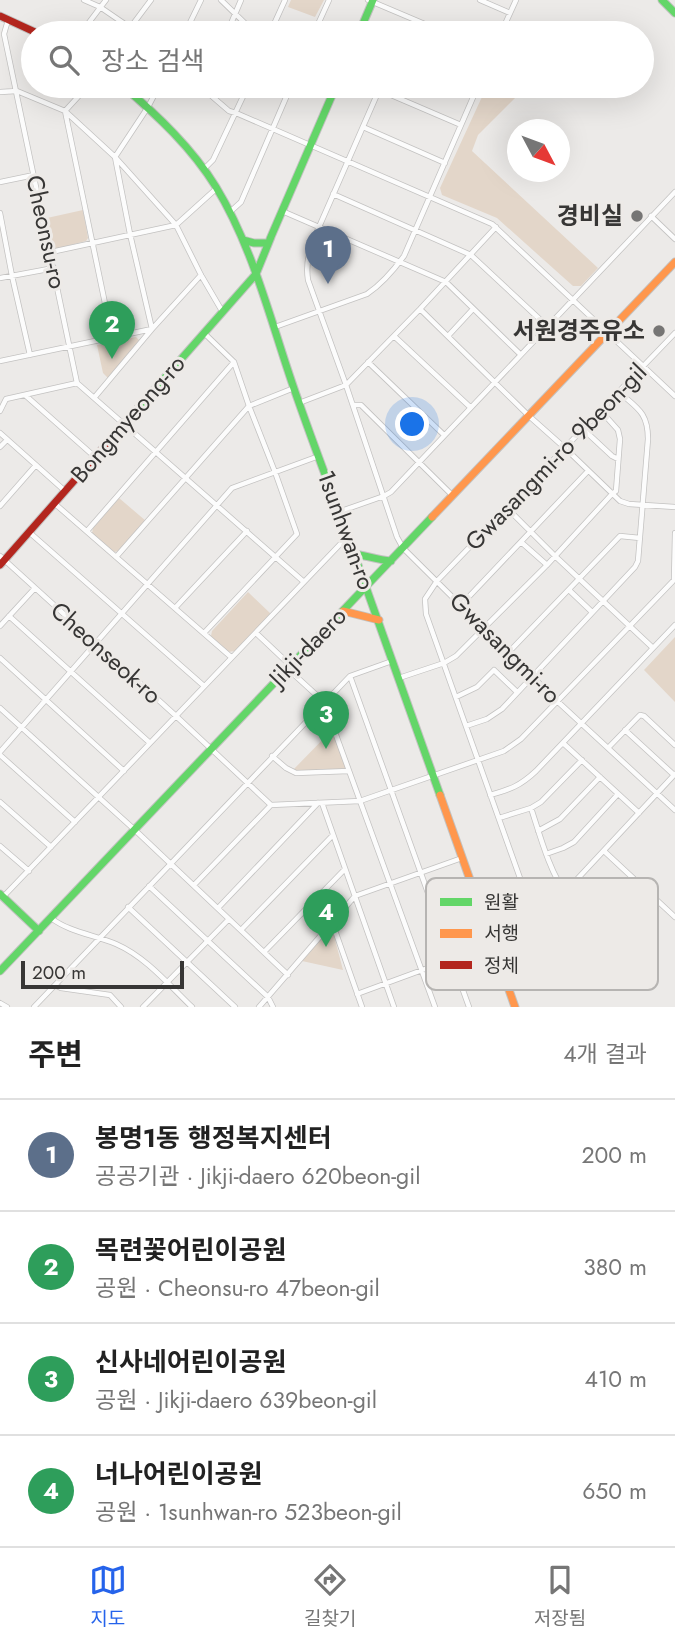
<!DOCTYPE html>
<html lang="ko">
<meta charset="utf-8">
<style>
body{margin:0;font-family:Jost,"Noto Sans KR",sans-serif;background:#f6f6f6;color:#222}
.compass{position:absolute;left:507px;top:119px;width:63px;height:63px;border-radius:50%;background:#fff;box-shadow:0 7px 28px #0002;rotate:131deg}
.scale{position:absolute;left:21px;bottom:18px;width:163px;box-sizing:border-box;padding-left:7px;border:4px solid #373635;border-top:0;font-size:19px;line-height:24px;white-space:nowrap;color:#373635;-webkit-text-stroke:5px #edeae7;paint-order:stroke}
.you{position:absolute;left:413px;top:425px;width:24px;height:24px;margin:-18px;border:5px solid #fff;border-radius:50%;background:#1a73e8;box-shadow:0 0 0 10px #1a73e833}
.badge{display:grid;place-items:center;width:46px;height:46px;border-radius:50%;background:#2563eb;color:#fff;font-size:23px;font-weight:700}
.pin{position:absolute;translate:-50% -58px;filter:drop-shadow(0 2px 4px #0008)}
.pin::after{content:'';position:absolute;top:37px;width:24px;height:21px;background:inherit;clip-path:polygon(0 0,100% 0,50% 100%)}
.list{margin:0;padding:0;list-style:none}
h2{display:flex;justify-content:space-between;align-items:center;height:91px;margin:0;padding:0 28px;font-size:30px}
h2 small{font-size:23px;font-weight:400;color:#767676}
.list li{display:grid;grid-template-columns:46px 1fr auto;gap:21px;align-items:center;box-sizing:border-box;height:112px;padding:0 28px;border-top:2px solid #e0e0e0}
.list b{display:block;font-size:26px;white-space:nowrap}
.list p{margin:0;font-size:23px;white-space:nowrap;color:#767676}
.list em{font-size:23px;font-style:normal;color:#767676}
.icon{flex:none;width:38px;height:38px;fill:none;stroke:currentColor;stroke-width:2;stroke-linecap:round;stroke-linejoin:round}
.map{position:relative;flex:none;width:675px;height:1007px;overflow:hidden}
.search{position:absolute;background:#fff;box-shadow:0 7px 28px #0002;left:21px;right:21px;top:21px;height:77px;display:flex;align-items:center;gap:18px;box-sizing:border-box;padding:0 24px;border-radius:38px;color:#767676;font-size:26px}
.sheet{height:539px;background:#fff}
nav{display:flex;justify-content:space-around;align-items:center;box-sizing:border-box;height:98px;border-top:2px solid #e0e0e0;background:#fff;font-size:19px;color:#767676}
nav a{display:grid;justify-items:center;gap:4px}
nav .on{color:#2563eb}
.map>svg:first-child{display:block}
.green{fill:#e3d6c9}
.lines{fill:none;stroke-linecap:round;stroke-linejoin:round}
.street-casing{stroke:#c3c2c1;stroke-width:6}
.fast-casing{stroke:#c3c2c1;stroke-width:9}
.slow-casing{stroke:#c3c2c1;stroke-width:9}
.jam-casing{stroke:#c3c2c1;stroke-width:9}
.street{stroke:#fcfcfc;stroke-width:4.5}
.fast{stroke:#63d668;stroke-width:7}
.slow{stroke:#ff974d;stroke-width:7}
.jam{stroke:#b3261e;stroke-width:7}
.poi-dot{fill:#767574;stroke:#edeae7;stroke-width:2.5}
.labels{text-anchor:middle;stroke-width:6;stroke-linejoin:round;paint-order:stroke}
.poi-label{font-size:24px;font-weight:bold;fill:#373635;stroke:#edeae7;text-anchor:end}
.street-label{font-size:24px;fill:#373635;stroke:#edeae7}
.key{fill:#edeae7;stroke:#b6b4b2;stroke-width:2}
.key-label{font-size:19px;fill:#373635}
</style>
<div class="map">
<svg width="675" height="1007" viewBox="0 0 675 1007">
<rect width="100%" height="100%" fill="#eceae8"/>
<path class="green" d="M291,0H324L315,17L288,7Z
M487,86H520V93L478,135L472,151L598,268L581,286H573L497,218L442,195L440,188Z
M83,210L88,238L86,241L55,249L53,248L47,218Z
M136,337L139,340L108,378L103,373L97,345Z
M119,498L146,521L119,551L114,552L92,534L93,528Z
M248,592L271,614L235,651L228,652L211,636L212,631Z
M675,637V702L644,670Z
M332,730L346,768L345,770H293Z
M329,930L333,932L343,970L302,961Z"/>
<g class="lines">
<g class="street-casing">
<path id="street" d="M84,0L100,7L138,33
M221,0L255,33
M368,0L446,33
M480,0L510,13
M8,20L4,34L77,383L304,582
M130,28L151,0
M81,33L106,0
M185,33L201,0
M227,33L241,0
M270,33L285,0
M314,33L329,0
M501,33L516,0
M88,86L65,111L112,337
M200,86L229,111L236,113L492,224L675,396
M370,86L461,125
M379,90L319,227C311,245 305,260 308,280L346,385L397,537L403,548L557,701L675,810
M0,92L17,91L65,111L115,157L176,225L201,275L222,311
M363,127L445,163
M204,169L213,160L248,86
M0,182L34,175
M333,194L471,255L547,326
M282,211L446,282L520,354
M230,212L241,202L291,86
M0,213L12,276L30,355
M651,216L675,239
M51,252L176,225L217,188
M0,278L54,268
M420,309L529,416L565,448L620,501L629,504L675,507
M275,327L367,294C382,284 393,271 404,256L478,86
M394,336L470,407
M448,336L473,309
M0,361L152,329L130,234L115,157L148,107L159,86
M368,362L444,435
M25,395L95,457
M94,398L152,329L201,275
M299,403L346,385L420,309L496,227
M353,405H361L453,496
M0,411L6,399L77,383
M583,429L612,456L618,459
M0,433L65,491
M0,447L7,440
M54,503L231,657
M0,506L36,465
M507,508L555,556L653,648
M341,511L384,496L391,492L675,192
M87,531L234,362
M29,532L204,686
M521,542L547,565
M0,556L176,716L271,805L360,801L504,751L521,739L674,580
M116,557L249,406L294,388
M674,580L675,533
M569,590L592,612
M461,605L588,471
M175,608L247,531
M9,616L150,743
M0,626L35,588
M204,633L297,534L275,472L249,406L234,362L204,333
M256,633L291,666
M508,653L620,536L640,538
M0,658L124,771
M288,669L324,702L435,1007
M350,676L469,1007
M399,678L444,663L456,656L547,565L612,494L616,491L620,439L618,430L601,411
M456,697L477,687L494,670L517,692
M0,708L136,831L288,975
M466,726L487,719L502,709L635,567L638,561L648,439C648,412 637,408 619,392
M625,730L674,775
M563,743L639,813
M608,748L640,715L644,716L675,745
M0,752L232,488L319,456
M0,755L75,822
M272,756L286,768L296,773L349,771
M490,795C511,789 520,786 536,771L675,625
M0,802L51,847
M322,803L394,1007
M531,808C538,829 551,877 566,892
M499,818L531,808L541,802L582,760
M538,831L560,819L600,777
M0,846L29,871
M604,851L675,917
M546,854L563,848L574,842L618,794
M194,885L271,805
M149,886L268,997L273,1007
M3,897L348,536
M128,907L235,1007
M218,908L318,803
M51,918C69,932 95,935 116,944C146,957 169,985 192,1007
M332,922L362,1007
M536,923L426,614L425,599L437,581L675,333
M241,930L333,835
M264,952L345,869
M498,958L513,948L675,774
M55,985L61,988L110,995L121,1007
M357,994L493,944
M0,1003L7,1007
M34,1007L350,676L392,661
M143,1007L229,919
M259,1007L355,896L462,858"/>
</g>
<g class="fast-casing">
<path id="fast" d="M662,0L675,13
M359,33L373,0
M123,86C158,116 192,148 216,187C256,253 272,328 298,400C312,440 327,480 342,520C375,611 407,703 440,795
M270,239L336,86
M243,240L254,243H268
M117,432L256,274L271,237
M355,554C367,556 378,560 391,561
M0,894L39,931
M0,971L432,517"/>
</g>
<g class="slow-casing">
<path id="slow" d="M432,517L675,262
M343,611L379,620
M440,795L515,1007"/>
</g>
<g class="jam-casing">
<path id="jam" d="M0,16L37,33
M0,565L117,432"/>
</g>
<use href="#street" class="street"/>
<use href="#fast" class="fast"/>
<use href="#slow" class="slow"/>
<use href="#jam" class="jam"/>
</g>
<g class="poi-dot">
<circle cx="637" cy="216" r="7"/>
<circle cx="659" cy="331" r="7"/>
</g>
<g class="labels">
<g class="poi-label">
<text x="623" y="224">경비실</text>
<text x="645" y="339">서원경주유소</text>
</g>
<g class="street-label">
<text transform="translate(46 232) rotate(78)" y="8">Cheonsu-ro</text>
<text transform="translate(128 419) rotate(-49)" y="8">Bongmyeong-ro</text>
<text transform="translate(556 457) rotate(-46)" y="8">Gwasangmi-ro 9beon-gil</text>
<text transform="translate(346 530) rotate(70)" y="8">1sunhwan-ro</text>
<text transform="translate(308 647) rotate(-46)" y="8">Jikji-daero</text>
<text transform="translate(505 648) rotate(45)" y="8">Gwasangmi-ro</text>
<text transform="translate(106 653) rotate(42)" y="8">Cheonseok-ro</text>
</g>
</g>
<rect x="426" y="878" width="232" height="112" rx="10" class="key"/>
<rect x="440" y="898" width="32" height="8" fill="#63d668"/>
<rect x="440" y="929" width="32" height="9" fill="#ff974d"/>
<rect x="440" y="961" width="32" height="8" fill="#b3261e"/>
<g class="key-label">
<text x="484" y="909">원활</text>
<text x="484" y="940">서행</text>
<text x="484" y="972">정체</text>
</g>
</svg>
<svg class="compass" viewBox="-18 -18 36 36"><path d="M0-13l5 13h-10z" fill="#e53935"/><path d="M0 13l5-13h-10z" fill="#767676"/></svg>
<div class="scale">200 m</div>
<div class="you"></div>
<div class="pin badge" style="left:328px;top:284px;background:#5c6f8a">1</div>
<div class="pin badge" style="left:112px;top:359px;background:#2e9e5b">2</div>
<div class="pin badge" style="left:326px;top:749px;background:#2e9e5b">3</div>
<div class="pin badge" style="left:326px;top:947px;background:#2e9e5b">4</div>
<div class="search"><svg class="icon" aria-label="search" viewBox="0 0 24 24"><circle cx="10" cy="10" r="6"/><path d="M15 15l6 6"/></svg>장소 검색</div>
</div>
<section class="sheet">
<h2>주변<small>4개 결과</small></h2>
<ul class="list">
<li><span class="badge" style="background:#5c6f8a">1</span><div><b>봉명1동 행정복지센터</b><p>공공기관 · Jikji-daero 620beon-gil</p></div><em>200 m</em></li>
<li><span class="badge" style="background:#2e9e5b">2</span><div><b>목련꽃어린이공원</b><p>공원 · Cheonsu-ro 47beon-gil</p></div><em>380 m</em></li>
<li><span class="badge" style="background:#2e9e5b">3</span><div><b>신사네어린이공원</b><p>공원 · Jikji-daero 639beon-gil</p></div><em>410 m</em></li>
<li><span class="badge" style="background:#2e9e5b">4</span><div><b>너나어린이공원</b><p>공원 · 1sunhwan-ro 523beon-gil</p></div><em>650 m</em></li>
</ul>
</section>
<nav>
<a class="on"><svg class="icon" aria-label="map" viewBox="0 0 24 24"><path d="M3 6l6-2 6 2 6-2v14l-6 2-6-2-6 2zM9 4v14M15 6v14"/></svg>지도</a>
<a><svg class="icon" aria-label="directions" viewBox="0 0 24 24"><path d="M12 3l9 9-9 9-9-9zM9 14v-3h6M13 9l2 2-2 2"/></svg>길찾기</a>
<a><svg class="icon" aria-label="saved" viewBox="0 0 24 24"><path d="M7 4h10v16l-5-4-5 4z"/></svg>저장됨</a>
</nav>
